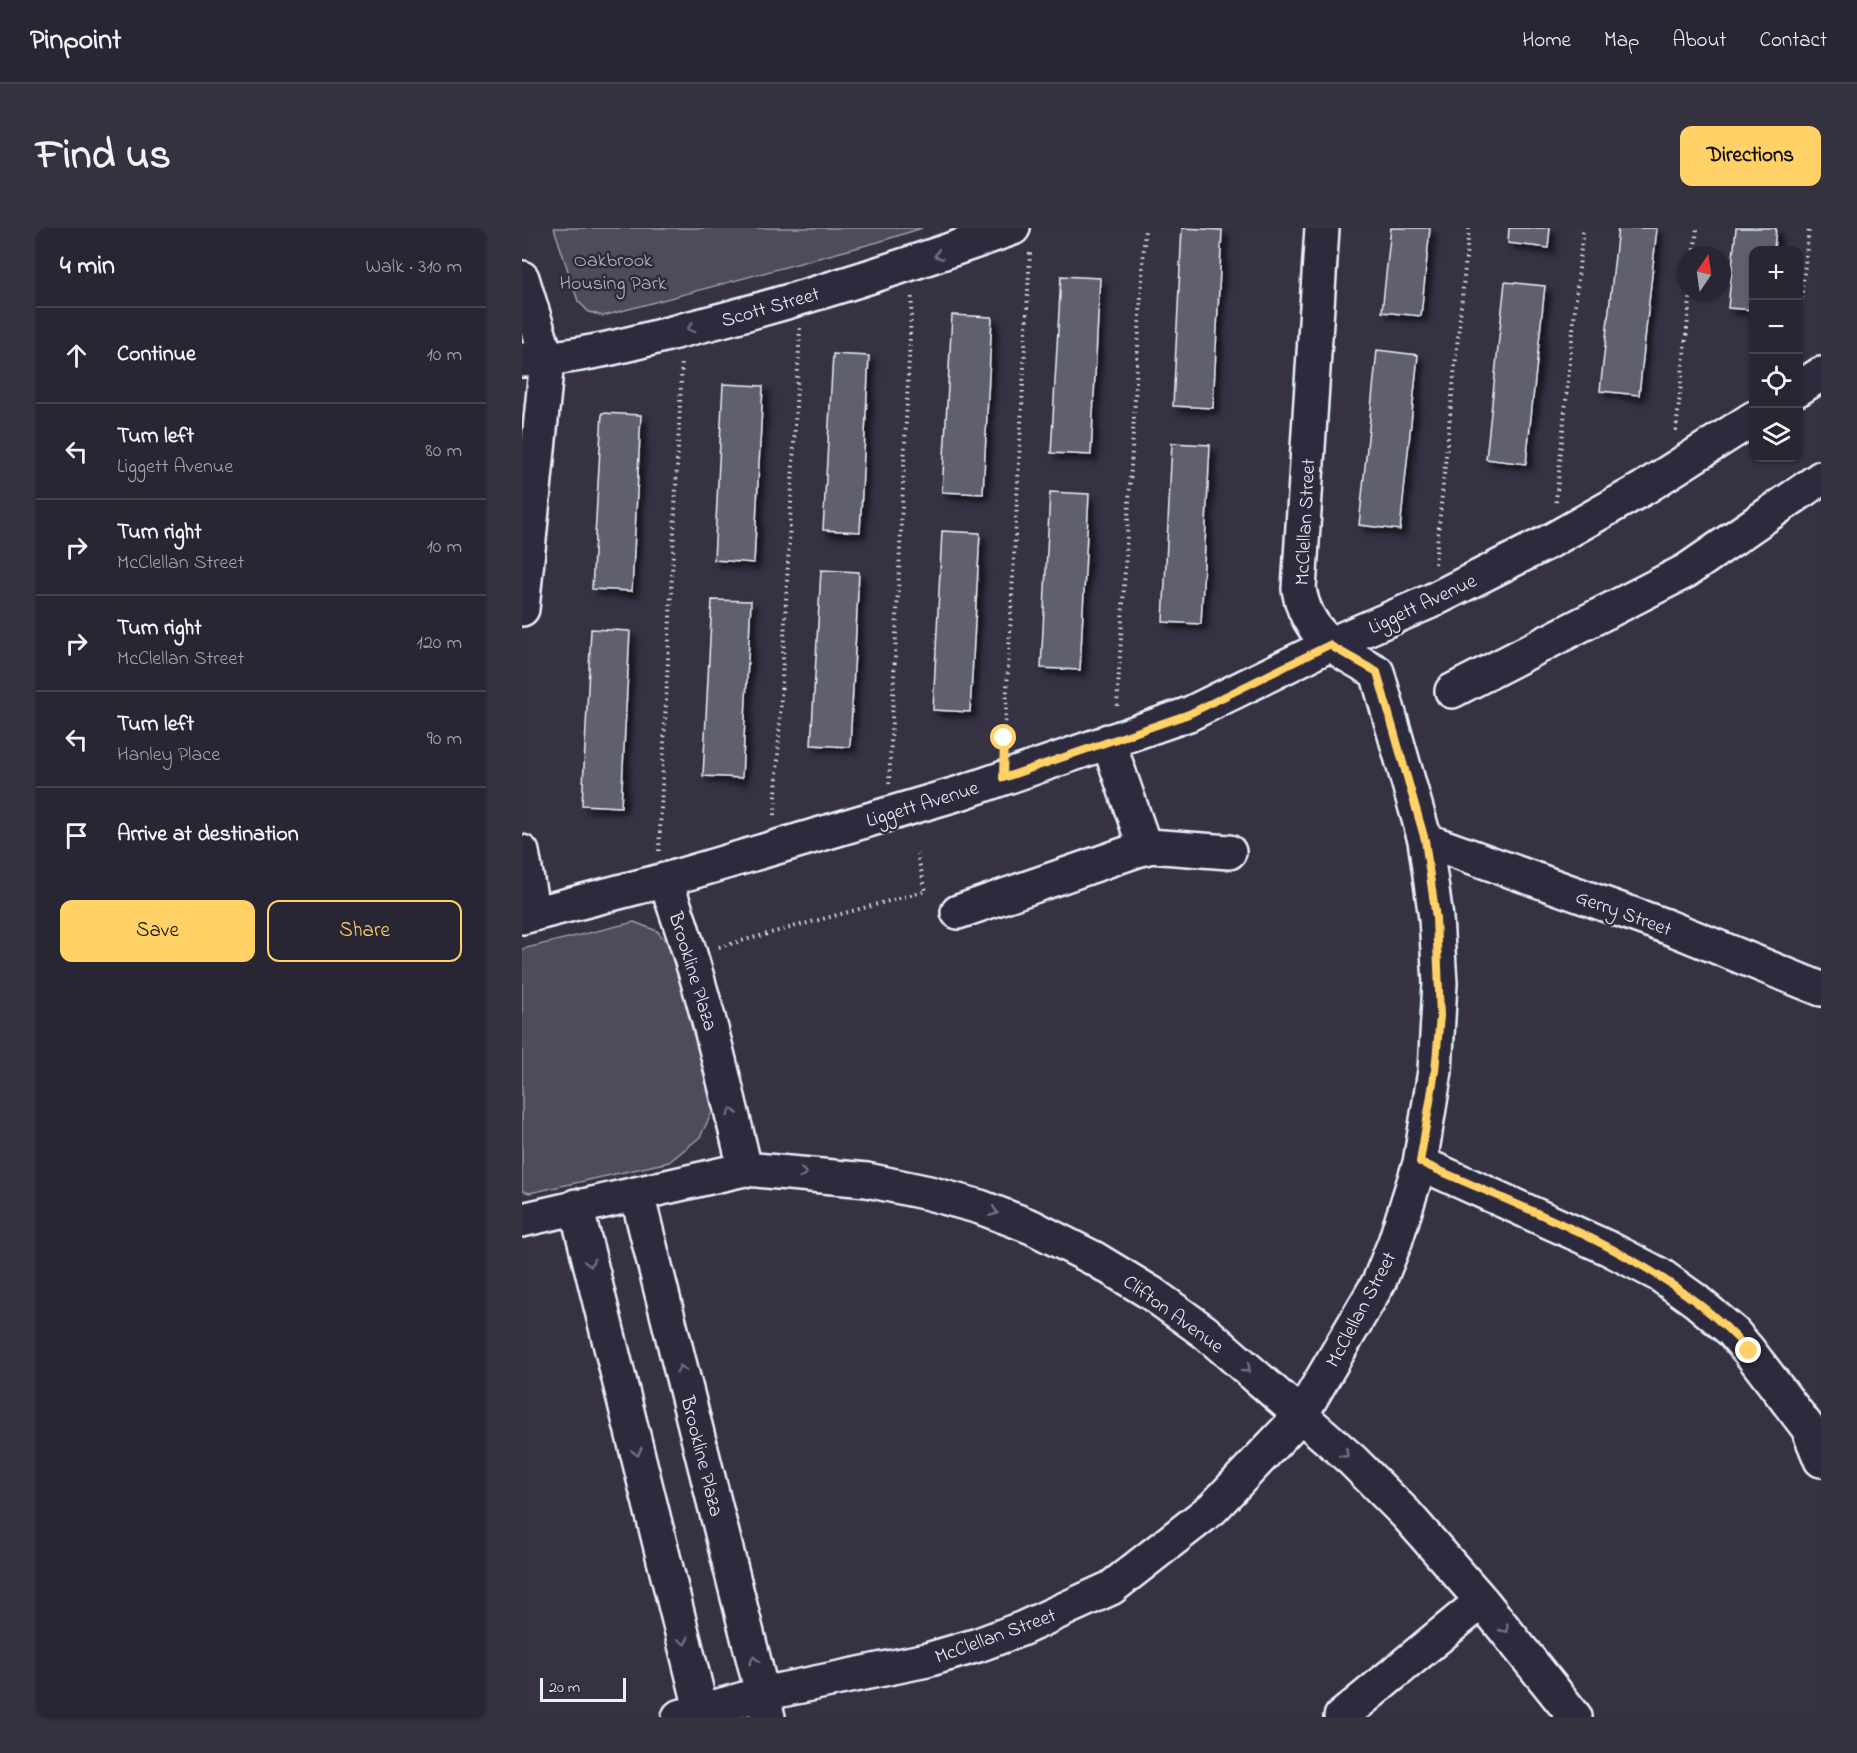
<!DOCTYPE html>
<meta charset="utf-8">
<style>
body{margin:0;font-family:"Indie Flower",sans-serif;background:#34323f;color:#f1f3f6}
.controls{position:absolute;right:18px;top:18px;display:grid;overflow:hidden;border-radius:12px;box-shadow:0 2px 4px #0004}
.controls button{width:54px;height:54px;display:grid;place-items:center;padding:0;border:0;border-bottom:2px solid #44434e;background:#282633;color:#f1f3f6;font:30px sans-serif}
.compass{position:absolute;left:1155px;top:18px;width:54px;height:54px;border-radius:50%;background:#282633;box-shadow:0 2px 4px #0004;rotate:13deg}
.scale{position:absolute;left:18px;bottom:15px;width:86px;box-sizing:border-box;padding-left:6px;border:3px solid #e8f1f8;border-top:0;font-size:16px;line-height:21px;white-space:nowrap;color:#e8f1f8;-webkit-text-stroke:4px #2f2a3d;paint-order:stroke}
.stop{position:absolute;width:18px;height:18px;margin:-14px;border:4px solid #ffd166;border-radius:50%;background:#fff}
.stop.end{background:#ffd166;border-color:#fff;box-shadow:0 2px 6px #0008}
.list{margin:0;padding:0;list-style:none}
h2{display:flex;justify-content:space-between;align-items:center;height:78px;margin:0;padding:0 24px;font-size:26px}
h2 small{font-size:20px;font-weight:400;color:#a5a5ac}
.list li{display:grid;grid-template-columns:39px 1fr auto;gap:18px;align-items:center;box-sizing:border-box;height:96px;padding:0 24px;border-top:2px solid #44434e}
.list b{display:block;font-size:22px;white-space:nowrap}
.list p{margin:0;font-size:20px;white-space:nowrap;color:#a5a5ac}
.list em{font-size:20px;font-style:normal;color:#a5a5ac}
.actions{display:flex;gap:12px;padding:18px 24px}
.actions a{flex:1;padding:14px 0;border:2px solid #ffd166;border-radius:12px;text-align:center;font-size:21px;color:#ffd166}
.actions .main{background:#ffd166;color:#111}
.icon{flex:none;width:33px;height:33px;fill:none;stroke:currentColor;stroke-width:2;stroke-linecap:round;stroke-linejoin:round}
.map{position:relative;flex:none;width:1299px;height:1489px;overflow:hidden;border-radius:12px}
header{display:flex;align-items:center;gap:36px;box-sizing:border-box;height:84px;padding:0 30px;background:#282633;border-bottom:2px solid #44434e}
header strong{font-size:28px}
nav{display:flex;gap:33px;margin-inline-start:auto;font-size:21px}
.intro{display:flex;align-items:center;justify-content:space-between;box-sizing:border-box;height:144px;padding:0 36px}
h1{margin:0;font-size:42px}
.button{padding:15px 27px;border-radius:12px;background:#ffd166;color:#111;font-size:21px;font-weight:700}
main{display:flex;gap:36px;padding:0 36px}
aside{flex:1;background:#282633;border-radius:12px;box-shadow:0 2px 4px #0004}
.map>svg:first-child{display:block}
.green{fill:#4d4b5c;stroke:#9a9eaa;stroke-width:1.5}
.building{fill:#605e6e;stroke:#e8f1f8;stroke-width:1.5;filter:url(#shadow)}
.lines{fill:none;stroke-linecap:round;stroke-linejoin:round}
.minor-casing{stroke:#e8f1f8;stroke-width:38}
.path{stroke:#e8f1f8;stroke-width:4;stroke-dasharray:1.5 4.5;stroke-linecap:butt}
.minor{stroke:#2f2a3d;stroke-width:33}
.oneway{stroke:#70707e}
.route{stroke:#ffd166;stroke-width:8}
.labels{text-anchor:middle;stroke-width:5;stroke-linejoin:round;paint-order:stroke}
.park-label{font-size:20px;fill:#b2b7c1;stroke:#2f2a3d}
.street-label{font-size:20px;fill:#e8f1f8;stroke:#2f2a3d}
</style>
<header>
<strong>Pinpoint</strong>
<nav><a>Home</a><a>Map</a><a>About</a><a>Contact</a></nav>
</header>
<div class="intro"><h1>Find us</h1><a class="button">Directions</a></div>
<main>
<aside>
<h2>4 min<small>Walk · 310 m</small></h2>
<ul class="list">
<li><svg class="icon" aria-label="ahead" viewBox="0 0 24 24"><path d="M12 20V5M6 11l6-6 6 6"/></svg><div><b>Continue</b></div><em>10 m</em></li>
<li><svg class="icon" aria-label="left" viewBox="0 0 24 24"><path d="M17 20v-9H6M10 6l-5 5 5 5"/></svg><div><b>Turn left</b><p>Liggett Avenue</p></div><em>80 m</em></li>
<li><svg class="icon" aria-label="right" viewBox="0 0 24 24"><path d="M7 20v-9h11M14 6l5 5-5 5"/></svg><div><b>Turn right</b><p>McClellan Street</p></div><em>10 m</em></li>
<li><svg class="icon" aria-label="right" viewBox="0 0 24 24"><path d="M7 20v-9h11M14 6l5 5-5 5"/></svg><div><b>Turn right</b><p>McClellan Street</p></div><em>120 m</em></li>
<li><svg class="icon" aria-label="left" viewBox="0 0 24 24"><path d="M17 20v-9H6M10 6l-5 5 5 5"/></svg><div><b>Turn left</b><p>Hanley Place</p></div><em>90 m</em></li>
<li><svg class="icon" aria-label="arrive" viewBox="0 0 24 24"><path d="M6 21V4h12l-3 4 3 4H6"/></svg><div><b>Arrive at destination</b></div></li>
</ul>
<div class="actions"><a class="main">Save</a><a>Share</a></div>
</aside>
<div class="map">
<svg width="1299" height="1489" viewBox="0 0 1299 1489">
<defs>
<filter id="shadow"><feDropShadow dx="5.5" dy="5.5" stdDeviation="3" flood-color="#0009"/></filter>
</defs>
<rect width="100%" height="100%" fill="#363244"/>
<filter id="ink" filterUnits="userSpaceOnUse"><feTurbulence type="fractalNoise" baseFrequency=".0167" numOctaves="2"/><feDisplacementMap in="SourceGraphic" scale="12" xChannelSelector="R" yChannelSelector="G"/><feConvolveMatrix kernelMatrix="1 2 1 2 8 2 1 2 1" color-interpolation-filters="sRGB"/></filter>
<g filter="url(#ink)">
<path class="green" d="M32,0H400L356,14L81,88L67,84L56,73Z
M112,694L135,703L156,727L194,876L178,909L147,934L8,965L0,963V721Z"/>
<path class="building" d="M660,0L700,2L691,180L651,178Z
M869,0H908L899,88L860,84Z
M987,0H1028L1026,20L986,15Z
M1096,0H1135L1117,167L1078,163Z
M1214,0H1254L1252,22H1232V82L1206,80Z
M539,48L578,50L569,227L529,225Z
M983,54L1023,58L1004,236L964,231Z
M430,87L470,89L461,266L420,264Z
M855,122L896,127L878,302L837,297Z
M311,126L347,128L338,304L301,302Z
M201,156L241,158L232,335L192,332Z
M80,185L119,187L110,363L70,361Z
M650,215L688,217L679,396L641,394Z
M528,264L567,266L558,442L519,440Z
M420,303L458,305L448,484L411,482Z
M299,342L337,344L328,519L289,517Z
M190,372L229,373L220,550L181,548Z
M69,401L108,403L99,579L60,577Z"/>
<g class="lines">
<g class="minor-casing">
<path id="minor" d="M0,50L25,132L0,381
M0,132C54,131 108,116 161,102C273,74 382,39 491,0
M1276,161L1299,146
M930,463L1164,343L1299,250
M586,513L623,620
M903,612L1146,699L1299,761
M0,624L11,686
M143,652C178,746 200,843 223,941
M436,684L627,618L707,624
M0,689L143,652L441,564L667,486L807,417L909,373L1030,312L1122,260L1232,190
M898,935L1088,1021L1138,1047L1173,1072L1211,1104L1227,1123L1286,1200L1299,1232
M115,966L246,1489
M54,978L181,1489
M0,992L223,941L345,952L407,965L458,979L510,999L573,1031L629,1065L683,1104L830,1232L884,1286L960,1373L1053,1489
M157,1489L240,1466L405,1432L456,1417L499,1401L589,1360L691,1280L779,1187L857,1054L873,1014L898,935L913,843L918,755L914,690L903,612L855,444C816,422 785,408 777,361L800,0
M819,1489L960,1373"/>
</g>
<path class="path" d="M1172,27L1175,0
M1276,100L1287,0
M1154,203L1169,63
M1034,274L1061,0
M913,336L947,0
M595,478L623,0
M482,518L508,25
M367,556L390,66
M253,587L278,100
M137,623L160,133
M197,719L404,663L395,626"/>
<use href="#minor" class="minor"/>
</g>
<defs><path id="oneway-chevron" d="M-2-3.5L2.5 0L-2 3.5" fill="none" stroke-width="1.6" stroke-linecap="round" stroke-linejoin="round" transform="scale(1.5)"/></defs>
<g class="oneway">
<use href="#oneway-chevron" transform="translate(416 27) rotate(160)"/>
<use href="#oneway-chevron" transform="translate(169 100) rotate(166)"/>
<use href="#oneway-chevron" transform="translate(210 884) rotate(-103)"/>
<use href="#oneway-chevron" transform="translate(281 945) rotate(6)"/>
<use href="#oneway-chevron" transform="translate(472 984) rotate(21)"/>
<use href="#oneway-chevron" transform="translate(68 1035) rotate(76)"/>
<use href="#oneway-chevron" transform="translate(159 1141) rotate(-104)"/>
<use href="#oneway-chevron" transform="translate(725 1141) rotate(41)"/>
<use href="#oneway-chevron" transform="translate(115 1224) rotate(76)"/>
<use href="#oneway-chevron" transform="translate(823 1226) rotate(41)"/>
<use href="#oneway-chevron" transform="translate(983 1401) rotate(51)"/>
<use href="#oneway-chevron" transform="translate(162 1413) rotate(76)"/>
<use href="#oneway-chevron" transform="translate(232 1432) rotate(-104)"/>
</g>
</g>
<g class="lines" filter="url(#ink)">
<path class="route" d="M482,510L481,550L667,486L807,417L855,444L903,612L914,690L918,788L913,843L898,934C1008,984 1148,1031 1227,1123"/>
</g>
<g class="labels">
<g class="park-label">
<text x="91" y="38">Oakbrook<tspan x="91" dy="23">Housing Park</tspan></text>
</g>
<g class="street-label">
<text transform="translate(248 78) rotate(-16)" y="7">Scott Street</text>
<text transform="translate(782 294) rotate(-87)" y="7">McClellan Street</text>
<text transform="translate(900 375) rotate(-25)" y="7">Liggett Avenue</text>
<text transform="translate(400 575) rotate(-17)" y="7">Liggett Avenue</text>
<text transform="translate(1102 684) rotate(20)" y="7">Gerry Street</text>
<text transform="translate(172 743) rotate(73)" y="7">Brookline Plaza</text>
<text transform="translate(838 1081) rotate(-62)" y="7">McClellan Street</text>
<text transform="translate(652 1085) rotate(36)" y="7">Clifton Avenue</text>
<text transform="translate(181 1228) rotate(76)" y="7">Brookline Plaza</text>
<text transform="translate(473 1407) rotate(-20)" y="7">McClellan Street</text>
</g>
</g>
</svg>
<div class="controls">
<button>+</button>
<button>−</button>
<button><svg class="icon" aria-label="locate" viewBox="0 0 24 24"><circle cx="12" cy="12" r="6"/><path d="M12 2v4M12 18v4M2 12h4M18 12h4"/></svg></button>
<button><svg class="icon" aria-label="layers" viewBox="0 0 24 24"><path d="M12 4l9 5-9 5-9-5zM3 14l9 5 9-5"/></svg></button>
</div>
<svg class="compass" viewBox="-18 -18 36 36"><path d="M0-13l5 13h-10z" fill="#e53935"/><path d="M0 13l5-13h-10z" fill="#a5a5ac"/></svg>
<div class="scale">20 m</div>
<div class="stop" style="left:482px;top:510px"></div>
<div class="stop end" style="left:1227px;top:1123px"></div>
</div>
</main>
